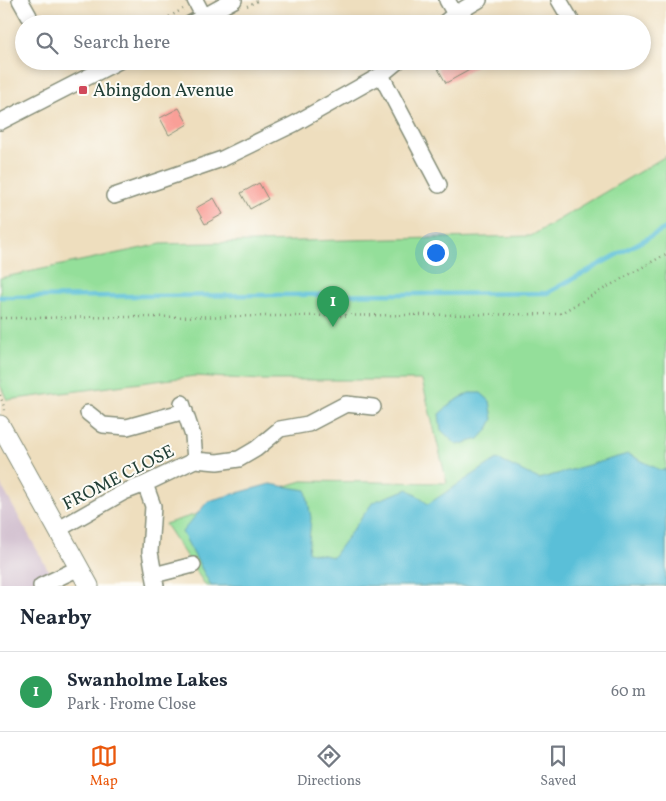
<!DOCTYPE html>
<meta charset="utf-8">
<style>
body{margin:0;font-family:Vollkorn,serif;background:#f2f2f3;color:#1f2937}
.you{position:absolute;left:435px;top:252px;width:18px;height:18px;margin:-12px;border:4px solid #fff;border-radius:50%;background:#1a73e8;box-shadow:0 0 0 8px #1a73e833}
.badge{display:grid;place-items:center;width:32px;height:32px;border-radius:50%;background:#ea580c;color:#fff;font-size:16px;font-weight:700}
.pin{position:absolute;translate:-50% -41px;filter:drop-shadow(0 1px 2px #0008)}
.pin::after{content:'';position:absolute;top:26px;width:18px;height:15px;background:inherit;clip-path:polygon(0 0,100% 0,50% 100%)}
.list{margin:0;padding:0;list-style:none}
h2{display:flex;justify-content:space-between;align-items:center;height:65px;margin:0;padding:0 20px;font-size:21px}
h2 small{font-size:16px;font-weight:400;color:#747a83}
.list li{display:grid;grid-template-columns:32px 1fr auto;gap:15px;align-items:center;box-sizing:border-box;height:80px;padding:0 20px;border-top:1px solid #e0e1e3}
.list b{display:block;font-size:19px;white-space:nowrap}
.list p{margin:0;font-size:16px;white-space:nowrap;color:#747a83}
.list em{font-size:16px;font-style:normal;color:#747a83}
.icon{flex:none;width:28px;height:28px;fill:none;stroke:currentColor;stroke-width:2;stroke-linecap:round;stroke-linejoin:round}
.map{position:relative;flex:none;width:666px;height:586px;overflow:hidden}
.search{position:absolute;background:#fff;box-shadow:0 2px 8px #0003;left:15px;right:15px;top:15px;height:55px;display:flex;align-items:center;gap:12px;box-sizing:border-box;padding:0 18px;border-radius:28px;color:#747a83;font-size:19px}
.sheet{height:145px;background:#fff}
nav{display:flex;justify-content:space-around;align-items:center;box-sizing:border-box;height:70px;border-top:1px solid #e0e1e3;background:#fff;font-size:14px;color:#747a83}
nav a{display:grid;justify-items:center;gap:2px}
nav .on{color:#ea580c}
.map>svg:first-child{display:block}
.industrial{fill:#d0bdce}
.green{fill:#94df9a;stroke:#5a8e67}
.water{fill:#5abfd8;stroke:#3c7e86}
.lines{fill:none;stroke-linecap:round;stroke-linejoin:round}
.stream{stroke:#5abfd8;stroke-width:4.5}
.building{fill:#f99f97}
.minor-casing{stroke:#868e79;stroke-width:18}
.major-casing{stroke:#868e79;stroke-width:21}
.path{stroke:#868e79;stroke-width:2.5;stroke-dasharray:1 4;stroke-linecap:butt}
.minor{stroke:#fff;stroke-width:15}
.major{stroke:#fff;stroke-width:19}
.poi-dot{fill:#d1495b;stroke:#fdfcf7;stroke-width:2}
.labels{text-anchor:middle;stroke-width:4;stroke-linejoin:round;paint-order:stroke}
.poi-label{font-size:18px;fill:#1f3d34;stroke:#fdfcf7;text-anchor:start}
.street-label{font-size:18px;fill:#1f3d34;stroke:#fdfcf7}
</style>
<div class="map">
<svg width="666" height="586" viewBox="0 0 666 586">
<rect width="100%" height="100%" fill="#fdfcf7"/>
<filter id="ink" filterUnits="userSpaceOnUse"><feTurbulence type="fractalNoise" baseFrequency=".02" numOctaves="2"/><feDisplacementMap in="SourceGraphic" scale="10" xChannelSelector="R" yChannelSelector="G"/><feConvolveMatrix kernelMatrix="1 2 1 2 8 2 1 2 1" color-interpolation-filters="sRGB"/></filter>
<filter id="wash" filterUnits="userSpaceOnUse"><feTurbulence type="fractalNoise" baseFrequency=".0096" numOctaves="4" result="noise"/><feDisplacementMap in="SourceGraphic" scale="20" xChannelSelector="R" yChannelSelector="G"/><feGaussianBlur stdDeviation="1.12" result="paint"/><feColorMatrix in="noise" values="0 0 0 0 0 0 0 0 0 0 0 0 0 0 0 0 0 1.4 0 .05"/><feComposite in="paint" operator="in"/></filter>
<g filter="url(#wash)">
<rect width="100%" height="100%" fill="#eedebe"/>
<path class="industrial" d="M0,483L57,586H0Z"/>
<path class="green" d="M666,156V586H206L165,524L302,481L447,483L422,380H262L195,376L7,400L0,385V278L161,244L531,236Z"/>
<path class="water" d="M469,393H481L490,401L493,419L488,429L479,439L457,445L441,430L439,414L453,402Z
M628,454L660,470L666,469V586H211L182,532L208,501L270,484L306,490L311,518L308,552L333,557L373,502L408,489L428,504L497,459L539,479Z"/>
<g class="lines">
<path class="stream" d="M0,297L547,293L666,228"/>
</g>
<g id="blocks">
<path class="building" d="M448,61H472L475,67L446,83L437,67Z
M179,108L188,124L169,135L160,118Z
M259,183L268,199L250,209L241,193Z
M214,198L223,214L205,224L196,208Z"/>
</g>
</g>
<g filter="url(#ink)">
<use href="#blocks" fill-opacity="0" stroke="#868e79" stroke-width="1"/>
<g class="lines">
<g class="minor-casing">
<path id="minor" d="M20,0L29,16
M195,0L204,17
M447,0L455,14L479,0
M559,0L573,24
M190,24L234,0
M443,24L455,14
M381,75L439,185
M0,122L119,61
M114,196L222,159L294,124L381,75L398,61
M182,403L193,436L195,460
M88,413L103,425L127,427L185,411
M145,484L153,506L150,552L156,586
M59,529L124,492L145,484L195,460L217,462L239,459L256,449L280,429L308,424L346,404L373,407
M154,575L193,565
M41,586L79,568"/>
</g>
<g class="major-casing">
<path id="major" d="M0,425L89,586"/>
</g>
<path class="path" d="M247,6L259,0
M156,24L183,9
M134,65L141,61
M0,318L559,314L666,254
M0,395L5,410"/>
<use href="#minor" class="minor"/>
<use href="#major" class="major"/>
</g>
</g>
<rect class="poi-dot" x="78" y="85" width="10" height="10" rx="2.5"/>
<g class="labels">
<g class="poi-label">
<text x="93" y="96">Abingdon Avenue</text>
</g>
<g class="street-label">
<text transform="translate(118 477) rotate(-27)" y="6">FROME CLOSE</text>
</g>
</g>
</svg>
<div class="you"></div>
<div class="pin badge" style="left:333px;top:327px;background:#2e9e5b">1</div>
<div class="search"><svg class="icon" aria-label="search" viewBox="0 0 24 24"><circle cx="10" cy="10" r="6"/><path d="M15 15l6 6"/></svg>Search here</div>
</div>
<section class="sheet">
<h2>Nearby<small></small></h2>
<ul class="list">
<li><span class="badge" style="background:#2e9e5b">1</span><div><b>Swanholme Lakes</b><p>Park · Frome Close</p></div><em>60 m</em></li>
</ul>
</section>
<nav>
<a class="on"><svg class="icon" aria-label="map" viewBox="0 0 24 24"><path d="M3 6l6-2 6 2 6-2v14l-6 2-6-2-6 2zM9 4v14M15 6v14"/></svg>Map</a>
<a><svg class="icon" aria-label="directions" viewBox="0 0 24 24"><path d="M12 3l9 9-9 9-9-9zM9 14v-3h6M13 9l2 2-2 2"/></svg>Directions</a>
<a><svg class="icon" aria-label="saved" viewBox="0 0 24 24"><path d="M7 4h10v16l-5-4-5 4z"/></svg>Saved</a>
</nav>
